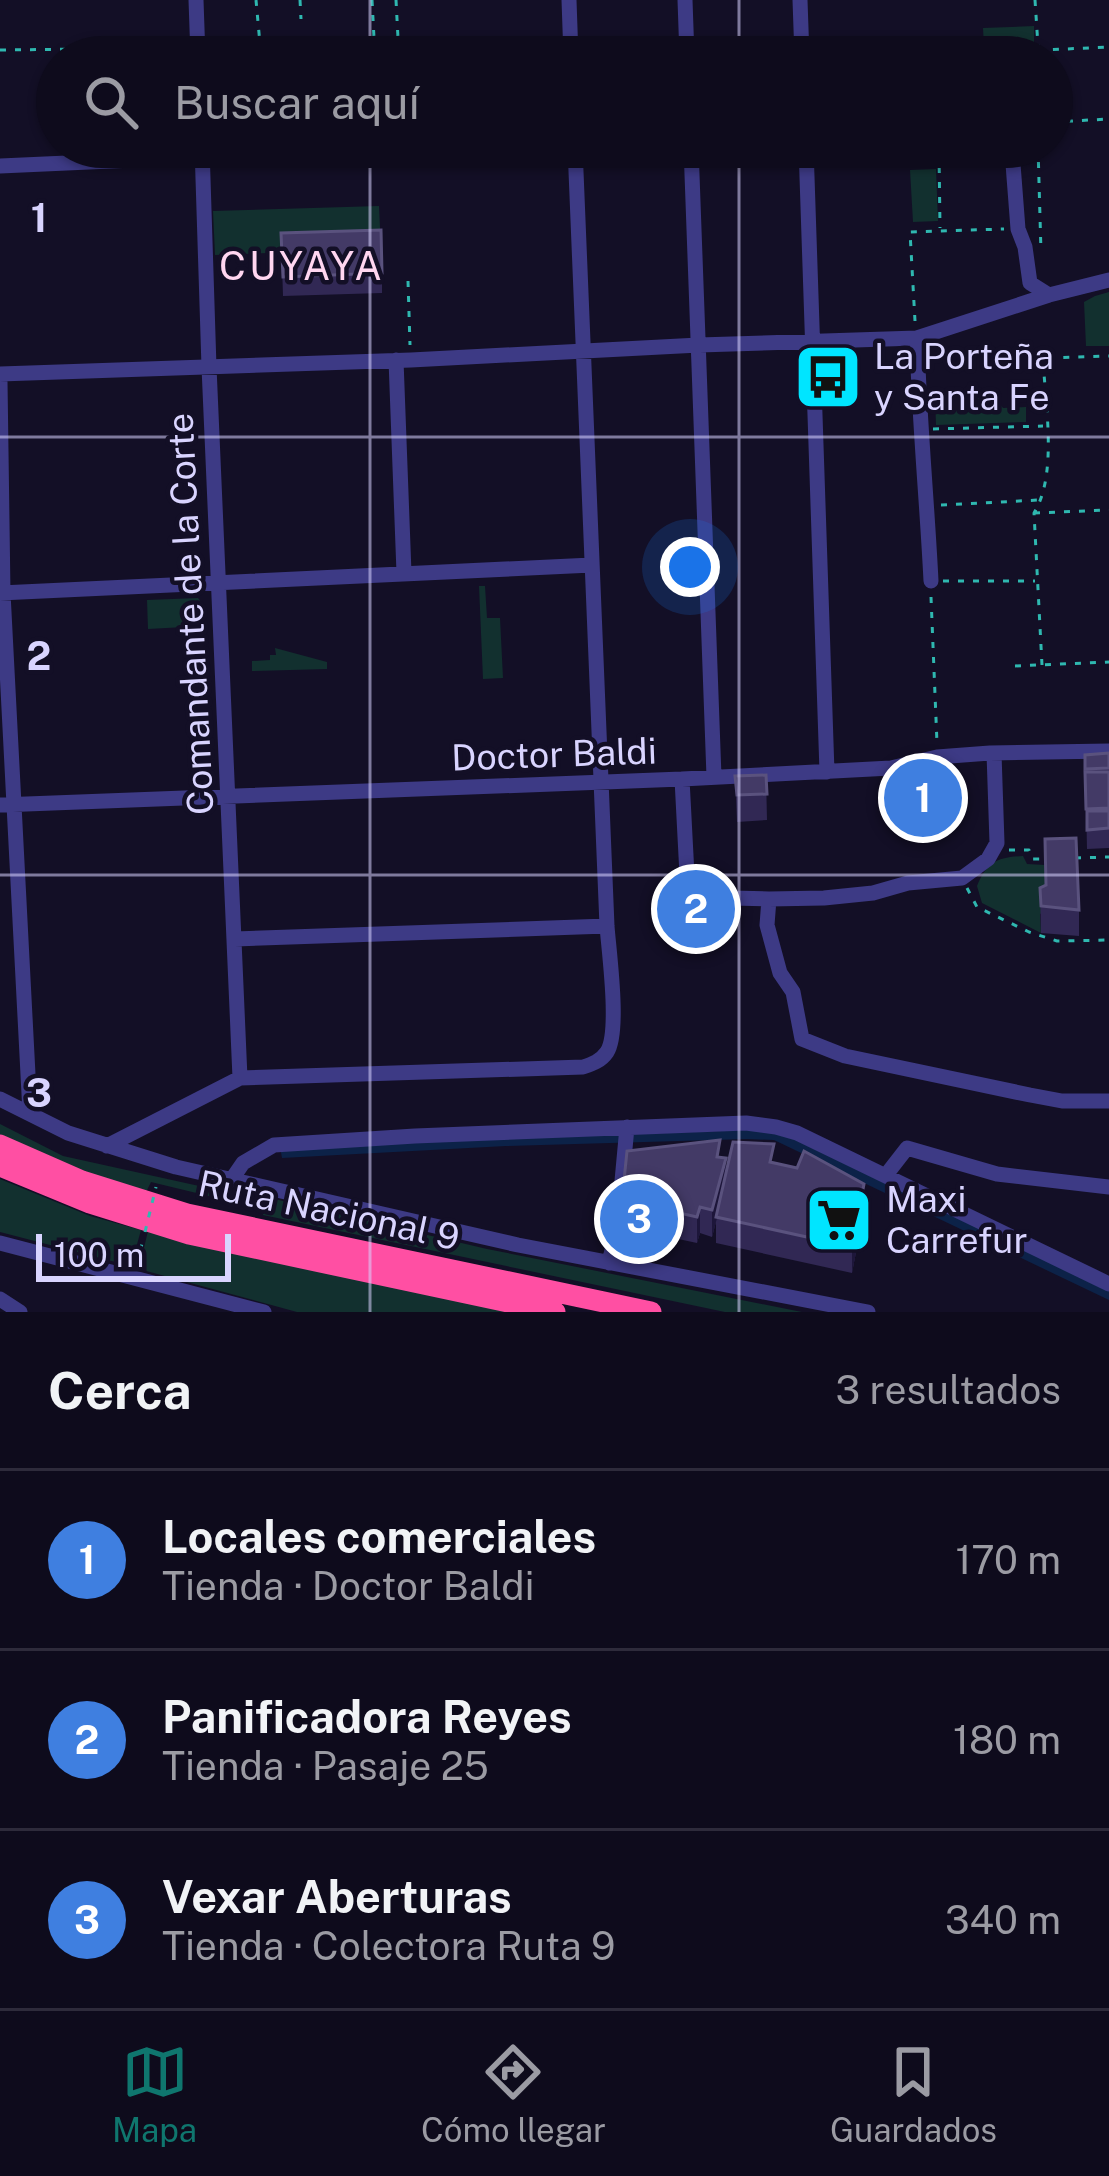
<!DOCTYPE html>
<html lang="es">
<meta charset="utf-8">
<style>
body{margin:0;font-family:"Public Sans",sans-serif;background:#171425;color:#f1f3f6}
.scale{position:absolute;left:36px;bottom:30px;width:195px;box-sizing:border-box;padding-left:12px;border:6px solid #d9d4ff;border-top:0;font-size:33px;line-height:42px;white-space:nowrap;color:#d9d4ff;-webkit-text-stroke:9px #130f26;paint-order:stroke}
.you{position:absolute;left:690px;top:567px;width:42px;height:42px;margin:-30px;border:9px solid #fff;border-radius:50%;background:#1a73e8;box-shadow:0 0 0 18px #1a73e833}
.badge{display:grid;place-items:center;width:78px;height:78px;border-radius:50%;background:#0f766e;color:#fff;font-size:39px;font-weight:700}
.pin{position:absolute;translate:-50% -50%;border:6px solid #fff;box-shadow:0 3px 12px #0006}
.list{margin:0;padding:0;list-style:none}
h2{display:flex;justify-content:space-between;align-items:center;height:156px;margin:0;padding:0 48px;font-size:51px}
h2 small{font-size:39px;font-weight:400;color:#9b9ba3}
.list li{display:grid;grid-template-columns:78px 1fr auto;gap:36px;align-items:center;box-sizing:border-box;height:180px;padding:0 48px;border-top:3px solid #2e2b3b}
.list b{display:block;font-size:45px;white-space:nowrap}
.list p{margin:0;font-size:39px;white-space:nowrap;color:#9b9ba3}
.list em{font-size:39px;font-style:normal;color:#9b9ba3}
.icon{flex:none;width:66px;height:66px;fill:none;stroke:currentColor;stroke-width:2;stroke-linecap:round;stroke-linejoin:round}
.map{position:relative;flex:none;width:1109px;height:1312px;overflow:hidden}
.search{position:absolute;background:#0e0b1c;box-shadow:0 3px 9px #0004;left:36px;right:36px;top:36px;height:132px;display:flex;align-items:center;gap:30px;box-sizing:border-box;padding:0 42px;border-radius:66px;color:#9b9ba3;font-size:45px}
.sheet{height:696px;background:#0e0b1c}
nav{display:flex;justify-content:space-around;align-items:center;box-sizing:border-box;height:168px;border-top:3px solid #2e2b3b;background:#0e0b1c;font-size:33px;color:#9b9ba3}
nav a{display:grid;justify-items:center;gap:6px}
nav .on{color:#0f766e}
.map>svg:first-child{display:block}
.green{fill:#12302f}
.water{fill:#0c2248}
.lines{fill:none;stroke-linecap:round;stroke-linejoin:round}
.path{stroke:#2fb8b0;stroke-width:3;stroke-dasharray:6 9;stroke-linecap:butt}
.minor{stroke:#3d3a85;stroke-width:15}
.highway{stroke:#ff4fa3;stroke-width:21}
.path-bridge{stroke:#2fb8b0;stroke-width:3;stroke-dasharray:6 9;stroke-linecap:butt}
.wall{fill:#312854}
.shaded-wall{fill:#1d163a}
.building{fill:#433a66;stroke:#5a527e;stroke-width:3}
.grid{fill:none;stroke:#d9d4ff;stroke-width:3;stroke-opacity:0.55}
.labels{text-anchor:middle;stroke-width:9;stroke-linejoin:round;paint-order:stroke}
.poi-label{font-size:36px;fill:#d9d4ff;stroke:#130f26;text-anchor:start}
.street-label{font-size:36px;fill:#d9d4ff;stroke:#130f26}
.neighbourhood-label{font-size:39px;letter-spacing:3px;fill:#ffd6f0;stroke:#130f26}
.grid-label{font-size:39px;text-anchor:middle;font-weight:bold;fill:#d9d4ff;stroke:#130f26;stroke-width:9;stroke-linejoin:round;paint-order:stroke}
</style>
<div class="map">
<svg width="1109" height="1312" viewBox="0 0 1109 1312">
<rect width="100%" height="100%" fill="#130f26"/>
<path class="green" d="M1034,26V45L984,47L983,28Z
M936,169L938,221L913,222L910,170Z
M379,206L381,249L215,255L213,211Z
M1109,292V346H1086L1084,302L1095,296Z
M993,394L1003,408L1026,407V422L936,425L935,395Z
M485,586L487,618H500L503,678L483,679L479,586Z
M198,598L202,603L203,626L148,629L147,600Z
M275,648L327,662V669L252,671V661L270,660V655H276Z
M1023,856L1027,864L1045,865L1046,912L1040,914L1041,933L982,903L977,886C987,862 997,857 1023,856Z
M0,1124L63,1156L249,1197L246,1205L151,1182L146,1192L109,1181L0,1137Z
M0,1179L90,1216L141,1230L131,1266L0,1232Z
M266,1197L487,1249L802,1312H725L263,1215Z
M148,1231L515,1312H297L139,1269Z"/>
<path class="water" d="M776,1129L1109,1287V1300L774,1140L747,1139L506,1146L282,1158L280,1147Z"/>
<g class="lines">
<path class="path" d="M256,0L260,44
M300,0L301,19
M372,0L375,57
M396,0L399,57
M1035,0L1038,46
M0,50L83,49
M978,53L1109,47
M1052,122L1109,119
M1038,147L1041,252
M906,152L964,151
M939,152L940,228
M408,281L410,345
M915,321L910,232L1004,229
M933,429L1043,426
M941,505L1039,500
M1034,513L1109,510
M943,581H1035
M931,597L937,743
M1042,665L1034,513C1058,474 1045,403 1043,358L1109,356
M1015,666L1109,662
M1009,850H1029L1033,859H1047
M1075,858L1109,857
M967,888L977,907L1029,932L1057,941L1109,940
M137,1265L143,1239"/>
<path class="minor" d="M196,0L198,57
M569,0L571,57
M685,0L687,57
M800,0L802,57
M202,147L209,367L240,1078
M691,147L714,777
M806,147L827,772
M980,151H1012L1018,229L1025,247L1030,283L1049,295
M0,166L419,147
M917,338C919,420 927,500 931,581
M396,360L404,573
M0,374L411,360L699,345L917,338L1049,295L1109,280
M0,381L3,593L30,1113
M0,593L592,565
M682,779L687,875L690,882L731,898L769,899L767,925L780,973L793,992L802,1039L845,1056L1030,1095L1062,1101H1109
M0,805L682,779L891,768L937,757L990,753L1109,751
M769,899L824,898L873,893L908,883L962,878L988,859L997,843L994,753
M235,939L607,926
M0,1099L68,1133L176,1167L518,1245L868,1312
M107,1146L240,1078L583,1067C592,1064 601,1061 607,1052C620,1032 609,953 607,926L575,147
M886,1175L907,1148L997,1174L1109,1187
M232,1179L243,1163L274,1145L415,1136L746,1123L776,1127L797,1133L1109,1284
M0,1243L264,1312
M609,1263L618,1224L627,1127
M0,1299L20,1312"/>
<path class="highway" d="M0,1145L82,1181L187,1214L651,1312
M0,1166L90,1203L189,1234L555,1312"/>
<path class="path-bridge" d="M145,1232L156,1187"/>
</g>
<path class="wall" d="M281,233L382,273V293L283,296Z
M1109,753V848L1087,849L1085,755Z
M946,766L947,812L900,813V767Z
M766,775L767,820L737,822L735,776Z
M684,881L707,882L708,923L686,924Z
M1040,888L1079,910V936L1041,933Z
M720,1157L726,1171L774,1163L864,1211L852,1273L716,1243V1222L712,1237L700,1233L697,1243L622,1227V1200Z"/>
<path class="shaded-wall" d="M726,1158V1184L712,1237V1210Z
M864,1184V1211L852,1273V1247Z
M700,1207V1233L697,1243V1217Z"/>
<path class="building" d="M381,230L382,273L283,277L281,233Z
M1109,753V768L1085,769V755Z
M946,766L947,792L900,793V767Z
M1085,772H1109V808L1086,809Z
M766,775L767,794L737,795L735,776Z
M1087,811H1109V828L1087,830Z
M1076,838L1079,910L1041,906L1040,888L1046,885L1045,839Z
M684,881L707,882L708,910H686Z
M720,1140L717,1157L726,1158L712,1210L700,1207L697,1217L622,1200L627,1151Z
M733,1142L774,1144L770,1162L797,1168L804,1151L864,1184L852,1247L716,1217Z"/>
<path class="grid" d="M370,0V57M739,0V57M370,147V1312M739,147V1312M0,437H1109M0,875H1109"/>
<defs>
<g id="bus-square" transform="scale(3.45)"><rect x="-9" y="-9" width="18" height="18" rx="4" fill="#00e5ff" stroke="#130f26"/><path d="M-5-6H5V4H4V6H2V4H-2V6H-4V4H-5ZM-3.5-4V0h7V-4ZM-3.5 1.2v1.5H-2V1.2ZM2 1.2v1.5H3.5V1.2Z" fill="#111"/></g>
<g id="supermarket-square" transform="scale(3.45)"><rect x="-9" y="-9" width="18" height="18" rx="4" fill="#00e5ff" stroke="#130f26"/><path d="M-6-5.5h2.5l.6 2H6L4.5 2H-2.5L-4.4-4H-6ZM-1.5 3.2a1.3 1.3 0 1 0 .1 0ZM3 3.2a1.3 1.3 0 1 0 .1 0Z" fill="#111"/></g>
</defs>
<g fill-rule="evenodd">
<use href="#bus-square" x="828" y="377"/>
<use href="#supermarket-square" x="839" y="1220"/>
</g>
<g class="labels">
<g class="poi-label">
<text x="874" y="369">La Porteña<tspan x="874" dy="41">y Santa Fe</tspan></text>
<text x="886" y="1212">Maxi<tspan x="886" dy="41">Carrefur</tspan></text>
</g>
<g class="street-label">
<text transform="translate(190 614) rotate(-93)" y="13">Comandante de la Corte</text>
<text transform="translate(554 754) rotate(-2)" y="13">Doctor Baldi</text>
<text transform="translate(329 1210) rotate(12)" y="13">Ruta Nacional 9</text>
</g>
<g class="neighbourhood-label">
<text x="302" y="280">CUYAYA</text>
</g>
</g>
<g class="grid-label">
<text x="39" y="232">1</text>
<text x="39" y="670">2</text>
<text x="39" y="1107">3</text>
</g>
</svg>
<div class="scale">100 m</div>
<div class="you"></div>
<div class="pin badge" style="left:923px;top:798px;background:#3f7fe0">1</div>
<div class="pin badge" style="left:696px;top:909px;background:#3f7fe0">2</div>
<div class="pin badge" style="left:639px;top:1219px;background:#3f7fe0">3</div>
<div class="search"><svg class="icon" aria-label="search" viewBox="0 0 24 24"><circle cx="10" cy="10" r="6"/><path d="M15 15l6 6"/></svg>Buscar aquí</div>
</div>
<section class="sheet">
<h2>Cerca<small>3 resultados</small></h2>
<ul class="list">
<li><span class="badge" style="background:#3f7fe0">1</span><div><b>Locales comerciales</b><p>Tienda · Doctor Baldi</p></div><em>170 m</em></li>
<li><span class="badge" style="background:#3f7fe0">2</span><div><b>Panificadora Reyes</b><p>Tienda · Pasaje 25</p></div><em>180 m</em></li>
<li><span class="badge" style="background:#3f7fe0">3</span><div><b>Vexar Aberturas</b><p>Tienda · Colectora Ruta 9</p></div><em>340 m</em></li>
</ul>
</section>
<nav>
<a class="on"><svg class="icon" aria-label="map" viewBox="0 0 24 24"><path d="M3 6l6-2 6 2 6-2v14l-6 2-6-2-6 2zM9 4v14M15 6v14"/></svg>Mapa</a>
<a><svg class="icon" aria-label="directions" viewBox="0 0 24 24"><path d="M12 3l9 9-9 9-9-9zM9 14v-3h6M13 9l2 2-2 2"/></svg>Cómo llegar</a>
<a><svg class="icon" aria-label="saved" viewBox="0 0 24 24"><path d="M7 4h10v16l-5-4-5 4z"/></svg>Guardados</a>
</nav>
